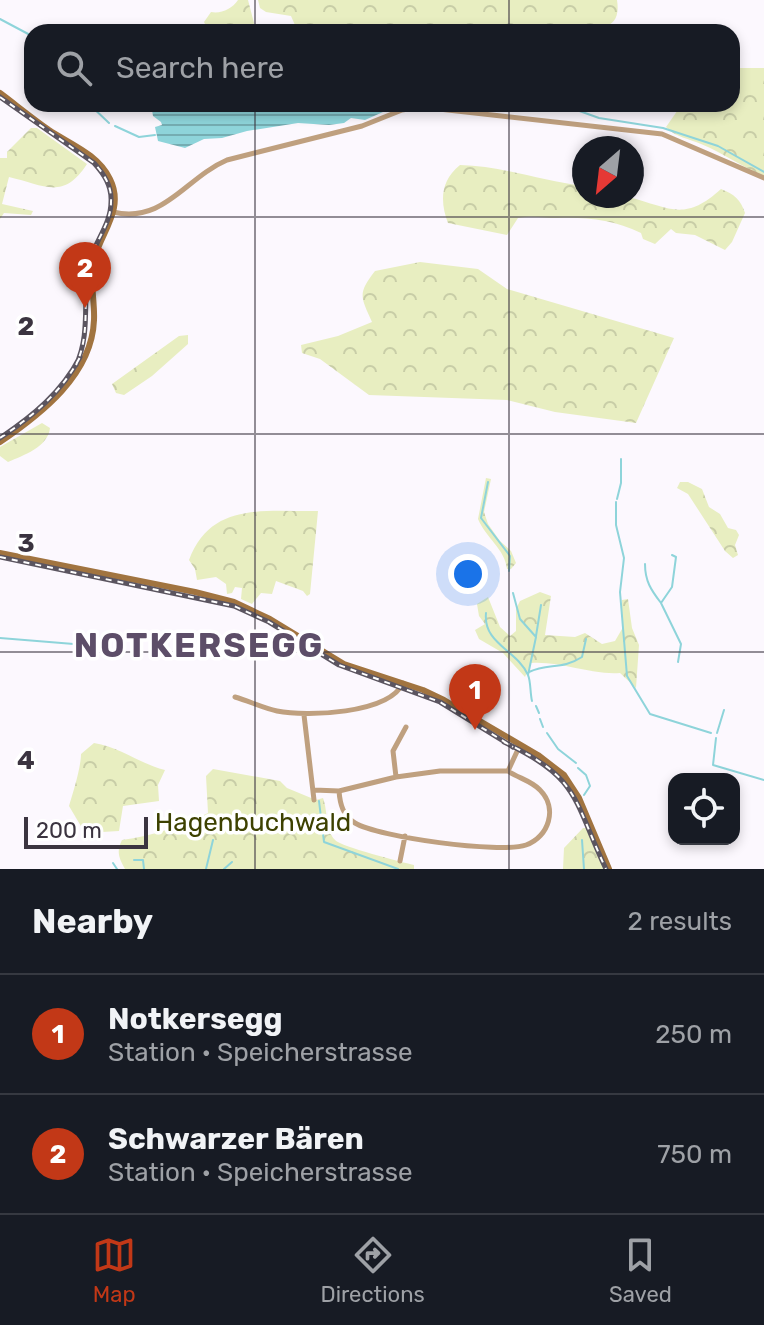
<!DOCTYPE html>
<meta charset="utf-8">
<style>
body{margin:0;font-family:Rubik,sans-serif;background:#242831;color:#f1f3f6}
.controls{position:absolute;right:24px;bottom:24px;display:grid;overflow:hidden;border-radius:16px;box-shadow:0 4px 12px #0003}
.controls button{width:72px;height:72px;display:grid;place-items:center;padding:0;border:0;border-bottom:2px solid #363941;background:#171b24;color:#f1f3f6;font:40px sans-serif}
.compass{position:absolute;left:572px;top:136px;width:72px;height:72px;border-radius:50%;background:#171b24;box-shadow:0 4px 12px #0003;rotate:208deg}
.scale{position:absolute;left:24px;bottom:20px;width:124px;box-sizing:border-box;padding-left:8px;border:4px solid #3b3440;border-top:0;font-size:22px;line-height:28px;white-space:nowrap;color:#3b3440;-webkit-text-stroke:6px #fff;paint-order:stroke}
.you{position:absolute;left:468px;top:574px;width:28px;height:28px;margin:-20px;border:6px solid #fff;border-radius:50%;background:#1a73e8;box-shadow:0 0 0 12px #1a73e833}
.badge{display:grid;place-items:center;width:52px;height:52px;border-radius:50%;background:#c23817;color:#fff;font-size:26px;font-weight:700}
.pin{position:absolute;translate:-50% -66px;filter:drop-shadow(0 2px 4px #0008)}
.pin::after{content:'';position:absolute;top:42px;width:28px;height:24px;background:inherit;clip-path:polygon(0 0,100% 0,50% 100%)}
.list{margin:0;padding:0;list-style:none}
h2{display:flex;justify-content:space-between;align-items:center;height:104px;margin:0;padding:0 32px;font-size:34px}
h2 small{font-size:26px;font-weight:400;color:#9ea1a6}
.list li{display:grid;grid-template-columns:52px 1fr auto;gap:24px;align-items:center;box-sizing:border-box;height:120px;padding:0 32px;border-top:2px solid #363941}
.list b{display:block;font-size:30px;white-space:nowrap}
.list p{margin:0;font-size:26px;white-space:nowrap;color:#9ea1a6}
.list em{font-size:26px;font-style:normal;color:#9ea1a6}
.icon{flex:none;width:44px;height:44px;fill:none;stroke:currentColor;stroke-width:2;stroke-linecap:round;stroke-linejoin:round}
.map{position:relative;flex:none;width:764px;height:869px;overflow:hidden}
.search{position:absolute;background:#171b24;box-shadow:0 4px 12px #0003;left:24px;right:24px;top:24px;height:88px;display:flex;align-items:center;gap:20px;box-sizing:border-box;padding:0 28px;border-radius:24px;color:#9ea1a6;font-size:30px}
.sheet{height:344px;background:#171b24}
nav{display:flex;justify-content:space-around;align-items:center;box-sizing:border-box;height:112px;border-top:2px solid #363941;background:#171b24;font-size:22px;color:#9ea1a6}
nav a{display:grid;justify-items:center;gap:4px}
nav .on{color:#c23817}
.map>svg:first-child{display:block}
.forest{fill:url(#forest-crowns)}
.water{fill:url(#water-rules)}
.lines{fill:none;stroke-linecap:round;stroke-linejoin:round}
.stream{stroke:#8ed4da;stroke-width:2}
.street{stroke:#bfa07f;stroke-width:5}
.secondary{stroke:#a17440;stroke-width:6}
.rail-casing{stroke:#5b5560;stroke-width:5}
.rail{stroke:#fff;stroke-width:2;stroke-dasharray:6;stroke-linecap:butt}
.grid{fill:none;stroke:#3b3440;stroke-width:2;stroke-opacity:0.55}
.labels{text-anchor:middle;stroke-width:7;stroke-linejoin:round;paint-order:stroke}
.park-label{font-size:26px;fill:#3d4100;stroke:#fff}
.district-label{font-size:34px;font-weight:bold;letter-spacing:2px;fill:#5d4e68;stroke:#fff}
.grid-label{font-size:26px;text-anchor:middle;font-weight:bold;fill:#3b3440;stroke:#fff;stroke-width:7;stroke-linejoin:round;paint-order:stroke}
</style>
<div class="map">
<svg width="764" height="869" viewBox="0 0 764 869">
<defs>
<pattern id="forest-crowns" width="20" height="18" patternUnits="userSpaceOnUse" patternTransform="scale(2)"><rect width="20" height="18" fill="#e8eec1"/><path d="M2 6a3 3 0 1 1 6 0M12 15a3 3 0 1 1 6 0" fill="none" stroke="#c8cda7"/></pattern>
<pattern id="water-rules" width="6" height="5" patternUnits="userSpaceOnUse" patternTransform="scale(2)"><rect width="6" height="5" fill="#8ed4da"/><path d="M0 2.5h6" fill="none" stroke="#75adb2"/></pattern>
</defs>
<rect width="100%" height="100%" fill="#fcf8fe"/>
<path class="forest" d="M238,0H248L254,23L251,32H204L206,26L204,22L211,12C221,14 232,9 238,0Z
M258,0H617C622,32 598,27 575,32H298L291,16L266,12L260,8Z
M732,68H764V176C742,167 723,153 701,144C690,139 675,137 666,127L682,104H732Z
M31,128H37L87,164C63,201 44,185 9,177L2,204L33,211L31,215L4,213L0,219V158H7V152Z
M460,165C502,166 542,181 584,186V196C598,196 615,193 628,197C669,207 684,223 721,189C734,194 741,200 745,213L732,242L725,250L695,235L676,233L671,229L655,244L643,239L641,233C614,220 587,217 558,218C544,218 532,215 518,218L507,235L448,223C440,202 440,181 460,165Z
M420,262L478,269L507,289L674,338L636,423L555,412L507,400L369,395L320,359L302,353L301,345L338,336L372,322C361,297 357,294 375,271Z
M188,335V344L152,376L124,395L116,393L112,384L179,336Z
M42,423L50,428C48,447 24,455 8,462L0,456V447Z
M486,478L491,479L484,512L488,524L500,541L511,551L516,563L511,569H507C505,549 486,538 478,519Z
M680,482H688L702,489L709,507L720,514L728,528L736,530L739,535L735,545L738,555L733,558L725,551L688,494L677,488Z
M318,511L310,594L307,596L303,591L276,581L272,594L261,593L252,604L241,599L242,588L235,587L232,593L227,594L226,584L216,577L197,580L195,569L189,560C211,501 265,512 318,511Z
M540,592L551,596L545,635L575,637L585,633L602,644L615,641L622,629V600L628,599L632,628L639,645L636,688L620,673C590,675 561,661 531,663L525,677L503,653L479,639L475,630L485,624L479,616L477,604L488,597L500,627L510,636L516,631V609L520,601Z
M94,743C120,747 140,764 165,770L158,785L159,801L123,806L119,831L85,833L69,806C73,793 81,767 81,754Z
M213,769L280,781L287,788L316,800L323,798C328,811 325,830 335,840C342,847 401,862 414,865V869H125C119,858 116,852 122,840C152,836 181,826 208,813L206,776Z
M583,828H586L604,869H563L564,848Z"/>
<path class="water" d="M151,104H401L365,120L351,118L344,123L329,125L298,123L247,131L222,138L204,139L185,148L158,141L155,127L162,125L161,122L153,116Z"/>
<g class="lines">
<path class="stream" d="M0,19L32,36
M89,104L109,123
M522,104H531
M560,104L599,118L663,128L718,146L764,172
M115,126L139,137L155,135
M488,482L481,518L510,556L509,571
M617,499L621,483V459
M616,502V525L624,558L620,592L627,676L650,714L711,733
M672,555L676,557L672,587L661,603L681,644L678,662
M645,564C645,581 651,590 661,603
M513,593L520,619L536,637L528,675
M486,613C483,644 517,650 528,675C531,682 530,693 532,701
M536,636L541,605
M0,638L86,645
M529,672C548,663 562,670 582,657L586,639
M536,706L539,713
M540,719L543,727
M547,733L558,749L576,763
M717,733L724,710
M716,738L713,765L764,780
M578,768L586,775L590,786L584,795
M319,801L324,842L398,869
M582,840L584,869
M134,860H143L144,869
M113,863L117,869
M206,869L213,840
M224,869L232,862"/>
<path class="street" d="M113,212C164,224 185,178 227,160L362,126L402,110L421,107L662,134L764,178
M235,697C249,701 263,708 277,711C306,717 389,714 403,683
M304,715L314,800
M396,777L393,751L406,727
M314,790L339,791L396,777L440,771H508L520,745
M339,791C340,804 343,816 355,823C378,837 500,854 526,845C549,837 558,808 540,790C532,781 518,778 508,771
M400,861L405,836"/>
<path class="secondary" d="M0,93C16,105 32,118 49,130C70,144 98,154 110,179C125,209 101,232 94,260C89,280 95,300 94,320C92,375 41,414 0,442
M0,553L195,592L234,602L270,619L344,664L423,690L444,700L538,755L564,775L579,798L609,869"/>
<g class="rail-casing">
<path id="rail" d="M0,97L94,163C104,174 112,186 111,202C111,223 96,240 90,260C81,296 92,331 76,365
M0,438C33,416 62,392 80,357
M0,557L234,606L269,622L339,665L440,702L513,747
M504,742C580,778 573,799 606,869"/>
</g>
<use href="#rail" class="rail"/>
</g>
<path class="grid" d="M255,0V32M509,0V32M255,104V869M509,104V869M0,217H764M0,434H764M0,652H764"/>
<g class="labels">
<g class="park-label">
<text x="253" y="831">Hagenbuchwald</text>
</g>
<g class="district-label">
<text x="199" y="657">NOTKERSEGG</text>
</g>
</g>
<g class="grid-label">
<text x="26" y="335">2</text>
<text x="26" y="552">3</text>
<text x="26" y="769">4</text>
</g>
</svg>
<div class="controls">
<button><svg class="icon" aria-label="locate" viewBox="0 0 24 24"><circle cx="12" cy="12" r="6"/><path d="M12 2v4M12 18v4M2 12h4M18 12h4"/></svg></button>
</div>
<svg class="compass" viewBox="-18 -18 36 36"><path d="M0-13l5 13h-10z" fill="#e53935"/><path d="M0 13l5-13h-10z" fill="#9ea1a6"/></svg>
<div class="scale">200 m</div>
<div class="you"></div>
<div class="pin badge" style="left:475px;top:730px">1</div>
<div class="pin badge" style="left:85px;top:308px">2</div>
<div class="search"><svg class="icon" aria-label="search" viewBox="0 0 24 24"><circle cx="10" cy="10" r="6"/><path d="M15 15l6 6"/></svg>Search here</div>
</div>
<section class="sheet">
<h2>Nearby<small>2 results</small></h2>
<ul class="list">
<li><span class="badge">1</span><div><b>Notkersegg</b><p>Station · Speicherstrasse</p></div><em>250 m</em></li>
<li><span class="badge">2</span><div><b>Schwarzer Bären</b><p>Station · Speicherstrasse</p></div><em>750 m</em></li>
</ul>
</section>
<nav>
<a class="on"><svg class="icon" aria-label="map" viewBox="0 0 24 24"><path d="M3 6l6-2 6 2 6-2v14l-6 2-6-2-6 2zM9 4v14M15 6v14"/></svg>Map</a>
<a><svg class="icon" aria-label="directions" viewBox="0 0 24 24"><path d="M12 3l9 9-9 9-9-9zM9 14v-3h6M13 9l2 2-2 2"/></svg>Directions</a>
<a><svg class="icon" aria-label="saved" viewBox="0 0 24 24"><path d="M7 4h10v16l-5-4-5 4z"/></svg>Saved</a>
</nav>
